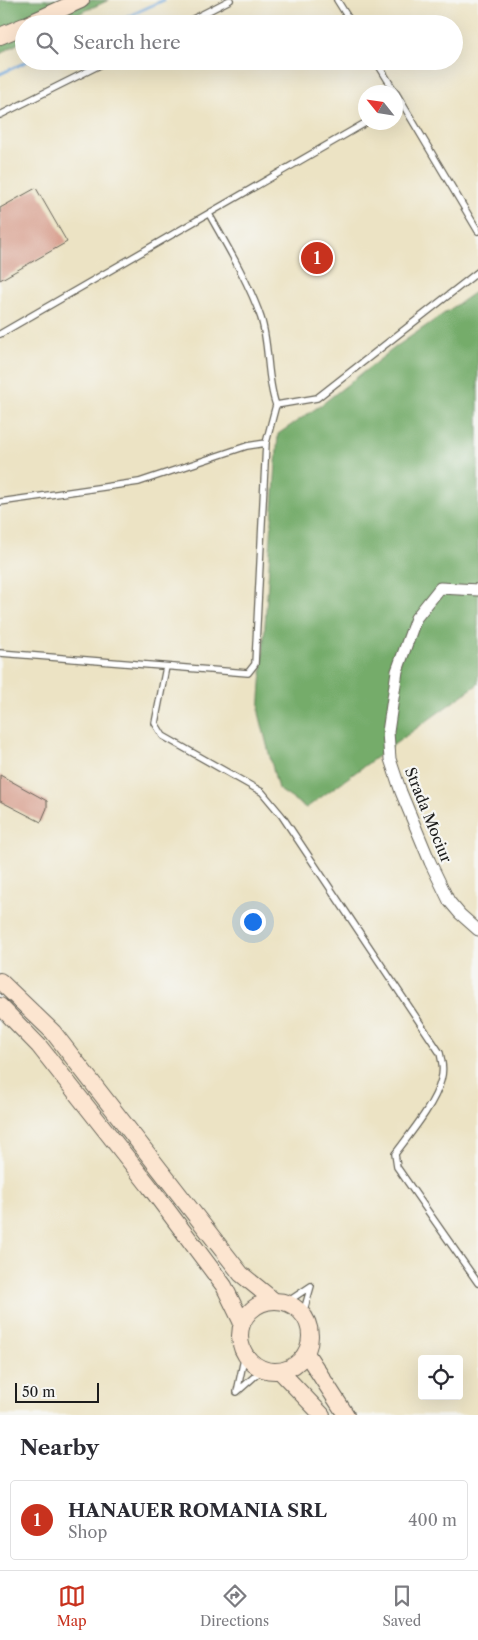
<!DOCTYPE html>
<style>
body{margin:0;font-family:"Libre Caslon Text",serif;background:#f2f2f3;color:#2b2b33}
.controls{position:absolute;right:15px;bottom:15px;display:grid;overflow:hidden;border-radius:5px;box-shadow:0 5px 20px #0002}
.controls button{width:45px;height:45px;display:grid;place-items:center;padding:0;border:0;border-bottom:1px solid #e1e1e2;background:#fff;color:#2b2b33;font:25px sans-serif}
.compass{position:absolute;left:358px;top:85px;width:45px;height:45px;border-radius:50%;background:#fff;box-shadow:0 5px 20px #0002;rotate:300deg}
.scale{position:absolute;left:15px;bottom:12px;width:84px;box-sizing:border-box;padding-left:5px;border:2px solid #1c1c1c;border-top:0;font-size:14px;line-height:18px;white-space:nowrap;color:#1c1c1c;-webkit-text-stroke:4px #f6f6f2;paint-order:stroke}
.you{position:absolute;left:252px;top:921px;width:18px;height:18px;margin:-12px;border:4px solid #fff;border-radius:50%;background:#1a73e8;box-shadow:0 0 0 8px #1a73e833}
.badge{display:grid;place-items:center;width:32px;height:32px;border-radius:50%;background:#c8321e;color:#fff;font-size:16px;font-weight:700}
.pin{position:absolute;translate:-50% -50%;border:2px solid #fff;box-shadow:0 1px 5px #0006}
.list{margin:0;padding:0;list-style:none}
h2{display:flex;justify-content:space-between;align-items:center;height:65px;margin:0;padding:0 20px;font-size:21px}
h2 small{font-size:16px;font-weight:400;color:#7c7c81}
.list li{display:grid;grid-template-columns:32px 1fr auto;gap:15px;align-items:center;box-sizing:border-box;height:80px;margin:0 10px 10px;padding:0 10px;border:1px solid #e1e1e2;border-radius:5px}
.list b{display:block;font-size:19px;white-space:nowrap}
.list p{margin:0;font-size:16px;white-space:nowrap;color:#7c7c81}
.list em{font-size:16px;font-style:normal;color:#7c7c81}
.icon{flex:none;width:28px;height:28px;fill:none;stroke:currentColor;stroke-width:2;stroke-linecap:round;stroke-linejoin:round}
.map{position:relative;flex:none;width:478px;height:1415px;overflow:hidden}
.search{position:absolute;background:#fff;box-shadow:0 5px 20px #0002;left:15px;right:15px;top:15px;height:55px;display:flex;align-items:center;gap:12px;box-sizing:border-box;padding:0 18px;border-radius:28px;color:#7c7c81;font-size:19px}
.sheet{height:155px;background:#fff}
nav{display:flex;justify-content:space-around;align-items:center;box-sizing:border-box;height:70px;border-top:1px solid #e1e1e2;background:#fff;font-size:14px;color:#7c7c81}
nav a{display:grid;justify-items:center;gap:2px}
nav .on{color:#c8321e}
.map>svg:first-child{display:block}
.forest{fill:#74ac6b;stroke:#486444}
.lines{fill:none;stroke-linecap:round;stroke-linejoin:round}
.stream{stroke:#6ea7dd;stroke-width:3}
.building{fill:#d9a393}
.lane-casing{stroke:#656257;stroke-width:8}
.street-casing{stroke:#656257;stroke-width:13}
.secondary-casing{stroke:#656257;stroke-width:18}
.lane{stroke:#fff;stroke-width:5.5}
.street{stroke:#fff;stroke-width:11}
.secondary{stroke:#fce5d0;stroke-width:16}
.labels{text-anchor:middle;stroke-width:4.5;stroke-linejoin:round;paint-order:stroke}
.street-label{font-size:15px;fill:#1c1c1c;stroke:#f6f6f2}
</style>
<div class="map">
<svg width="478" height="1415" viewBox="0 0 478 1415">
<rect width="100%" height="100%" fill="#f6f6f2"/>
<filter id="ink" filterUnits="userSpaceOnUse"><feTurbulence type="fractalNoise" baseFrequency=".02" numOctaves="2"/><feDisplacementMap in="SourceGraphic" scale="10" xChannelSelector="R" yChannelSelector="G"/><feConvolveMatrix kernelMatrix="1 2 1 2 8 2 1 2 1" color-interpolation-filters="sRGB"/></filter>
<filter id="wash" filterUnits="userSpaceOnUse"><feTurbulence type="fractalNoise" baseFrequency=".0096" numOctaves="4" result="noise"/><feDisplacementMap in="SourceGraphic" scale="20" xChannelSelector="R" yChannelSelector="G"/><feGaussianBlur stdDeviation="1.12" result="paint"/><feColorMatrix in="noise" values="0 0 0 0 0 0 0 0 0 0 0 0 0 0 0 0 0 1.4 0 .05"/><feComposite in="paint" operator="in"/></filter>
<g filter="url(#wash)">
<rect width="100%" height="100%" fill="#ece3c4"/>
<path class="forest" d="M0,0H109L56,24H24V40L0,54Z
M478,290V684L306,808L278,789L259,713L278,434L321,405L397,346Z"/>
<g class="lines">
<path class="stream" d="M111,24L164,0
M0,74L28,61"/>
</g>
<g id="blocks">
<path class="building" d="M36,188L67,242L0,280V208Z
M0,775L47,801V808L41,822L0,801Z"/>
</g>
</g>
<g filter="url(#ink)">
<use href="#blocks" fill-opacity="0" stroke="#656257" stroke-width="1"/>
<g class="lines">
<g class="lane-casing">
<path id="lane" d="M337,0L352,24
M183,24L230,0
M376,61L395,92
M396,93L478,231
M0,115L108,61
M209,214C226,244 250,285 261,318C270,346 266,377 276,405
M0,334L367,122
M0,502L139,482L247,446L266,443
M0,653L248,673L255,664L266,443L276,405L317,398L478,272
M166,667L155,723L163,736L262,792L282,816L440,1053C442,1062 444,1070 441,1080C435,1104 410,1134 395,1154L397,1167L478,1283
M287,1302L311,1286L303,1314
M245,1354L237,1392L263,1369"/>
</g>
<g class="street-casing">
<path id="street" d="M478,590L440,588L416,618L397,671L388,732L390,759L401,792L430,862L449,901L460,914L478,930"/>
</g>
<g class="secondary-casing">
<path id="secondary" d="M28,24L81,0
M0,36L24,26
M0,981L53,1032L241,1274L273,1300
M0,1006L39,1046L150,1187L224,1286L242,1323
M240 1336a35 35 0 1 1 70 0a35 35 0 1 1-70 0Z
M306,1353L346,1415
M280,1371L322,1415"/>
</g>
<use href="#lane" class="lane"/>
<use href="#street" class="street"/>
<use href="#secondary" class="secondary"/>
</g>
</g>
<g class="labels">
<g class="street-label">
<text transform="translate(428 815) rotate(68)" y="5">Strada Mociur</text>
</g>
</g>
</svg>
<div class="controls">
<button><svg class="icon" aria-label="locate" viewBox="0 0 24 24"><circle cx="12" cy="12" r="6"/><path d="M12 2v4M12 18v4M2 12h4M18 12h4"/></svg></button>
</div>
<svg class="compass" viewBox="-18 -18 36 36"><path d="M0-13l5 13h-10z" fill="#e53935"/><path d="M0 13l5-13h-10z" fill="#7c7c81"/></svg>
<div class="scale">50 m</div>
<div class="you"></div>
<div class="pin badge" style="left:317px;top:258px">1</div>
<div class="search"><svg class="icon" aria-label="search" viewBox="0 0 24 24"><circle cx="10" cy="10" r="6"/><path d="M15 15l6 6"/></svg>Search here</div>
</div>
<section class="sheet">
<h2>Nearby<small></small></h2>
<ul class="list">
<li><span class="badge">1</span><div><b>HANAUER ROMANIA SRL</b><p>Shop</p></div><em>400 m</em></li>
</ul>
</section>
<nav>
<a class="on"><svg class="icon" aria-label="map" viewBox="0 0 24 24"><path d="M3 6l6-2 6 2 6-2v14l-6 2-6-2-6 2zM9 4v14M15 6v14"/></svg>Map</a>
<a><svg class="icon" aria-label="directions" viewBox="0 0 24 24"><path d="M12 3l9 9-9 9-9-9zM9 14v-3h6M13 9l2 2-2 2"/></svg>Directions</a>
<a><svg class="icon" aria-label="saved" viewBox="0 0 24 24"><path d="M7 4h10v16l-5-4-5 4z"/></svg>Saved</a>
</nav>
